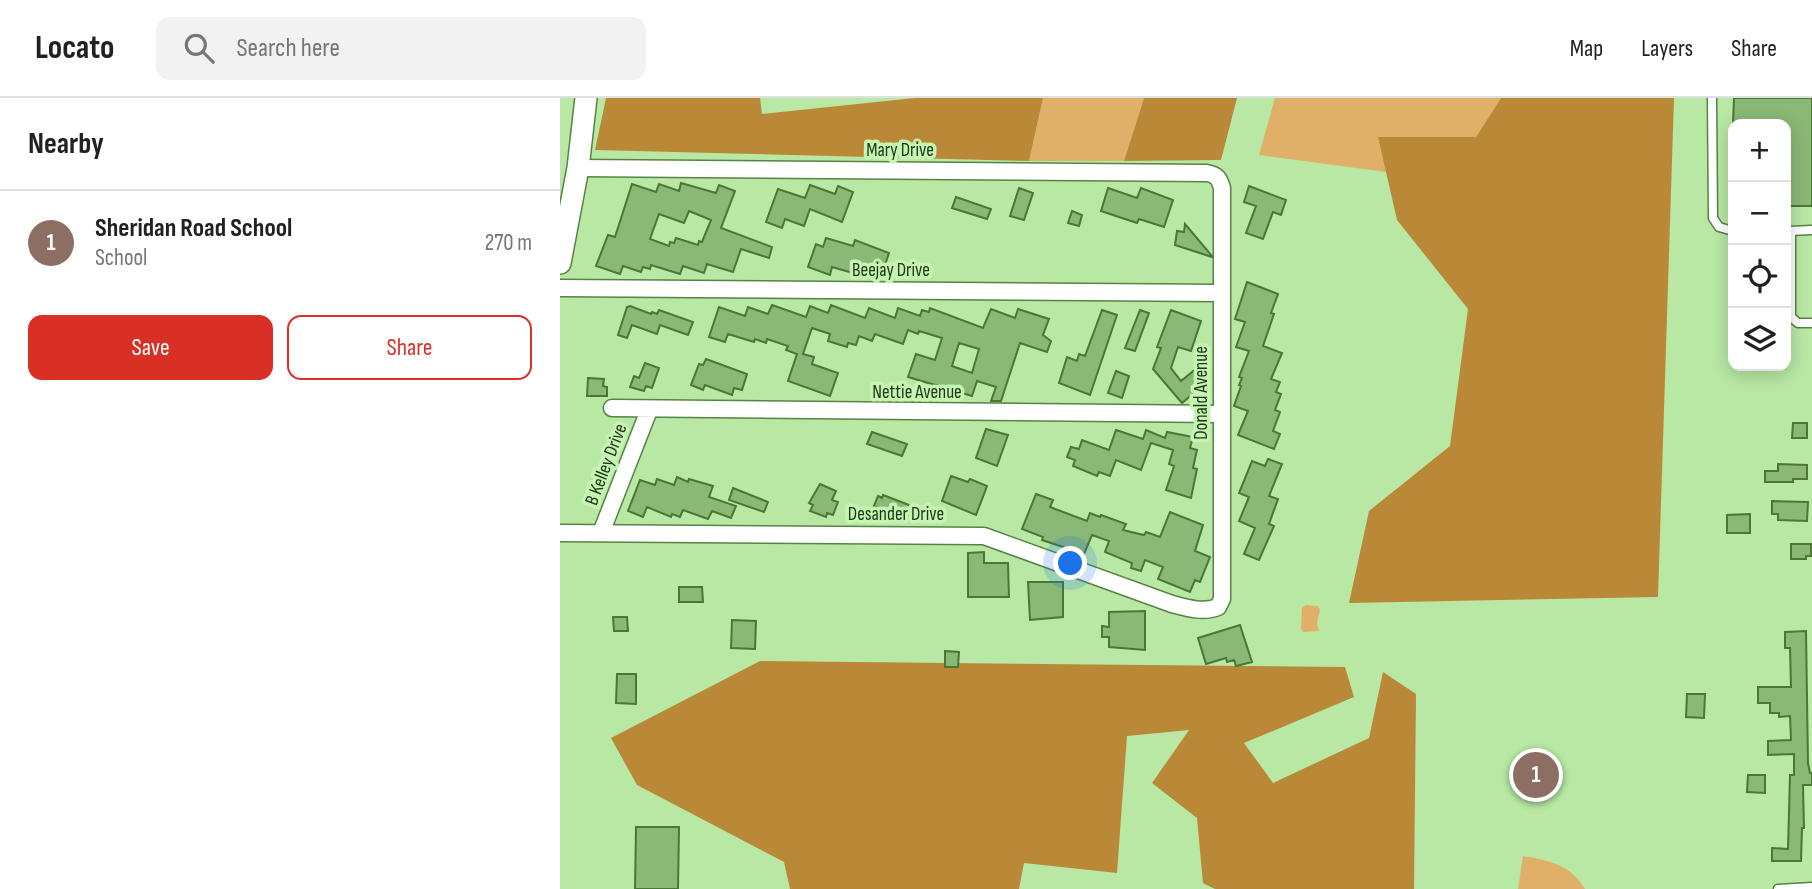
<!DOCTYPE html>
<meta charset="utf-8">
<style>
body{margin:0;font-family:"Sofia Sans Condensed",sans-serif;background:#f2f2f2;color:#202124}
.controls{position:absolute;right:21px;top:21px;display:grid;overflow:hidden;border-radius:14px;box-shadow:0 4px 18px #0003}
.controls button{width:63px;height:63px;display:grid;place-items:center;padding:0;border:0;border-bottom:2px solid #e0e0e0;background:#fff;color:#202124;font:35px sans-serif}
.you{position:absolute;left:511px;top:466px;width:24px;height:24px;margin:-18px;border:5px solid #fff;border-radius:50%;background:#1a73e8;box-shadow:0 0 0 10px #1a73e833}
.badge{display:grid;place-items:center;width:46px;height:46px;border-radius:50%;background:#d93025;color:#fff;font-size:23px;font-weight:700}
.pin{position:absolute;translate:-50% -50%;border:4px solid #fff;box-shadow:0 2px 7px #0006}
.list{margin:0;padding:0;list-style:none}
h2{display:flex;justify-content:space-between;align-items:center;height:91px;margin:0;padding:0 28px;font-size:30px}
h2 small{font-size:23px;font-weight:400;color:#757577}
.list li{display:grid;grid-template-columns:46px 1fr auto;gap:21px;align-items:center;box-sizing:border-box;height:105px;padding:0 28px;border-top:2px solid #e0e0e0}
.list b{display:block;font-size:26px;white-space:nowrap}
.list p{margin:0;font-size:23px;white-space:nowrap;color:#757577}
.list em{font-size:23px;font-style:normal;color:#757577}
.actions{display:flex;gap:14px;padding:21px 28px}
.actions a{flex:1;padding:16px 0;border:2px solid #d93025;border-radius:14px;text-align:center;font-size:24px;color:#d93025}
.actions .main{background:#d93025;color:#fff}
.icon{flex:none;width:38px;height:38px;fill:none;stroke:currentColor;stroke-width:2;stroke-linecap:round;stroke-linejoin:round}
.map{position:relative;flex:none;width:1252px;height:791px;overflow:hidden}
header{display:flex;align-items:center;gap:42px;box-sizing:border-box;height:98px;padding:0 35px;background:#fff;border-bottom:2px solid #e0e0e0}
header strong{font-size:33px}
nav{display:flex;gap:38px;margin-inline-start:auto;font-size:24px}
.search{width:490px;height:63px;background:#f2f2f2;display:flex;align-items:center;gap:18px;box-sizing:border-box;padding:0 24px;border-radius:14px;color:#757577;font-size:26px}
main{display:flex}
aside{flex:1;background:#fff}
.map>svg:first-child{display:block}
.green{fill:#e0b068}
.forest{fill:#ba8937}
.building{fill:#8ab876;stroke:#4b7636;stroke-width:2;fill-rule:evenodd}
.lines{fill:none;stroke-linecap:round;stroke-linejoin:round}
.lane-casing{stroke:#578343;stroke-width:11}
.street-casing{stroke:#578343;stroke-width:19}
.secondary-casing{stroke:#578343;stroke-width:24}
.lane{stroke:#fff;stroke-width:8}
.street{stroke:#fff;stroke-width:16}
.secondary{stroke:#fff;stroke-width:21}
.labels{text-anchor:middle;stroke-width:7;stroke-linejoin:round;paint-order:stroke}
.street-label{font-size:19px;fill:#23351a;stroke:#c5f6b1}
</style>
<header>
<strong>Locato</strong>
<div class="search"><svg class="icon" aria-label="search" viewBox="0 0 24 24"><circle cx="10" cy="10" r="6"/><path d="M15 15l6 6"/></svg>Search here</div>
<nav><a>Map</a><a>Layers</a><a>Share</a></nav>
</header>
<main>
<aside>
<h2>Nearby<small></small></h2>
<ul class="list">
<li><span class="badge" style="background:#8d6e63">1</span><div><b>Sheridan Road School</b><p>School</p></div><em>270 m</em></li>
</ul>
<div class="actions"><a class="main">Save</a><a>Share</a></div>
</aside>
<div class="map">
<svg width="1252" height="791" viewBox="0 0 1252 791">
<rect width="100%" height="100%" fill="#b8e8a4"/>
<path class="green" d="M483,0H584L564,63H469Z
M715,0H941L916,39H819L826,74L699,57Z
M746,507L758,508L760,512L757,525L759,533L743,534L741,530L742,510Z
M963,758C989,762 1011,767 1025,791H958Z"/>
<path class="forest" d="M46,0H200L202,16L355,0H483L469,63L35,52Z
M584,0H677L661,62L564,63Z
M941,0H1114L1098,499L789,505L809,413L890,348L908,211L837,122L818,39H916Z
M200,563L785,569L794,599L684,645L713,685L809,640L823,574L856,596L854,791H655L643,785L637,720L592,685L629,632L567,638L557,775L464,765L459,791H230L224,764L77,687L51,640Z"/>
<path class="building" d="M1174,0H1252V108H1226V26H1173Z
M121,85L156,95L159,87L175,93L161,130L212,149L209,160L181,151L173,174L147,166L144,175L123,168L120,176L91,167L90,171L83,169L81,174L63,168L60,176L36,168L48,137L55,139L72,86L96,94L99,86L119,93ZM129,113L151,122L142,144L139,143L138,147L116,140L114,145L110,144L109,148L90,141L99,116L124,125Z
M250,87L275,96L278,88L293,94L282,124L250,111L244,128L225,121L222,130L206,124L218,91L245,100Z
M689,88L726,102L721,117L713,114L703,141L686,135L696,108L684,104Z
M459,90L473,95L464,122L450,118Z
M548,90L577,100L581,90L613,102L604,129L579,121L577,125L541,113Z
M396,99L431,111L427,121L392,110Z
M512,113L522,117L519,128L508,125Z
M625,126L652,158V159L615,147L617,133L624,134Z
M266,140L293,148L295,142L329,155L322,176L303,169L300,177L272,169L270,177L248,169L256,146L263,149Z
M687,184L718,196L711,215L714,216L703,248L722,255L711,281L720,284L716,294L721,296L715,312L720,314L713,333L720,336L714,351L678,337L688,313L674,308L681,288L679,287L682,280L679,279L689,253L676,249L685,224L675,221Z
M212,207L246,219L250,208L268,215L271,207L305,220L309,210L335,220L338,210L360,218L362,212L369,214L370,210L423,230L431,211L455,220L458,211L489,221L483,237L491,243L487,254L460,245L441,303H431L436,289L417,283L412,298L348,279L356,256L375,262L382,240L359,233L358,236L348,232L343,246L315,236L312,243L299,238L296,247L288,245L287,249L268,243L270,236L252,230L243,256L254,259L252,266L278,275L270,298L228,283L237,256L226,252L228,248L207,241L206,245L195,241L194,244L168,236L165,244L149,239L159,209L185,218L188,209L208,216ZM399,245L419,251L412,275L392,268Z
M70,208L91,216L92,214L97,216L99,212L133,224L128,237L100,227L97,236L72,227L67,240L58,237L67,209Z
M542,212L557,217L530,297L499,285L507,259L517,263L519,256L525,258Z
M580,212L589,215L575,253L565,250Z
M611,212L641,223L631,253L618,249L611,270L621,283L637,270L648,283L622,305L593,271L601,250L597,249Z
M146,261L187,276L182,292L174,290L172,297L145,287L143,292L131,287L139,266L143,267Z
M85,265L99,270L92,290L86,288L84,293L70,289L74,278L79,280Z
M556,273L569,278L562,300L548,295Z
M28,280L44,281L43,288L47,289V298H27Z
M1233,325H1247V340H1232Z
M426,331L448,337L437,368L416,360Z
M556,332L583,341L586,332L605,340L607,334L633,339L630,350L637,352L633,370L637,371L631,400L606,392L614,368L609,366L613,352L591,345L581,372L556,362L550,378L539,374L537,378L513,368L515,362L507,359L511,349L519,351L522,342L549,352Z
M312,334L347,346L342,358L307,346Z
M708,361L722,366L709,398L718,401L709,426L714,428L699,462L684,456L695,430L679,423L689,399L679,395L692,363L705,368Z
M1218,366L1247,367V381H1233V384H1205V373H1218Z
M391,378L408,384L410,381L427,388L416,417L382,403Z
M117,379L128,384L129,381L153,388L149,399L176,408L171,420L152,413L148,421L123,412L120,419L112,416L111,419L87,409L83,419L68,413L80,382L95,387L97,381L114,387Z
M260,386L276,393L272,402L278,404L273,417L267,415L266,419L250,413L253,407L249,405Z
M173,390L208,404L204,414L169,402Z
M476,396L493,402L490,409L527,423L530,415L540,419L541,417L566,426L563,432L584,437L586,434L600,439L610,414L643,427L635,453L650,459L640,484L635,482L630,494L598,481L603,469L585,462L581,473L571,470L572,465L545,454L549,443L532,437L524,456L482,442L483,439L462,431Z
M323,397L357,410L353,419L334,411L331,419L317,413L318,410L314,408L318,398L322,400Z
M1212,403L1248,404L1247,423L1218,422V416H1212Z
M1190,416V435H1167V417Z
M1231,446H1251V458H1246V461H1231Z
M424,454V465H448L449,499H408V455Z
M468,484H503V519L470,522Z
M119,489H142L143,504H119Z
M585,513V552L549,549V539H542V528L549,529V514Z
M53,519H67L68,533H54Z
M172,522L196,523L195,551L171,550Z
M680,527L692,564L676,568L674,562L667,564L666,560L646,566L638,540Z
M1246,533L1248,665L1250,675H1252V687H1243L1244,730H1242L1241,763H1212V750L1228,751L1230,677H1234V656L1208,657V643L1231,642L1230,618L1219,619V615H1210V605H1198V589H1231L1230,550H1225V534Z
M385,553L399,554L398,569H385Z
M57,576H76V606L56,605Z
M1127,596H1145L1144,620L1126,619Z
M1188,677H1205V695L1187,694Z
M76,729H119L118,791H75Z"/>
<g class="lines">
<g class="lane-casing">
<path id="lane" d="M1152,0L1153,120L1159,129L1173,133
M1229,133L1252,132
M1231,133V219L1238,225H1252
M1218,791L1252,789"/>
</g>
<g class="street-casing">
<path id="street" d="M0,190L661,195
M52,310L662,316
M0,435L424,438L612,506C627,510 643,515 658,509L662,501V90C659,80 657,77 647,75L18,70
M41,435L89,312"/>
</g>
<g class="secondary-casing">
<path id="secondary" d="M0,165L18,70L26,0"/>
</g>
<use href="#lane" class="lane"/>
<use href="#street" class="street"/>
<use href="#secondary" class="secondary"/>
</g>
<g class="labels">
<g class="street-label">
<text x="340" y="58">Mary Drive</text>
<text x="331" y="178">Beejay Drive</text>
<text x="357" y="300">Nettie Avenue</text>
<text transform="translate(640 295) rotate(-90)" y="7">Donald Avenue</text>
<text transform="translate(45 366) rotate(-69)" y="7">B Kelley Drive</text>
<text x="336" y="422">Desander Drive</text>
</g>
</g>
</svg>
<div class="controls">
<button>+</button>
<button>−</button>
<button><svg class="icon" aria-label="locate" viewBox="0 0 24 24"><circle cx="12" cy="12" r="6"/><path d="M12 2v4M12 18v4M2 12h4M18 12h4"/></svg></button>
<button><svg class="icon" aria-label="layers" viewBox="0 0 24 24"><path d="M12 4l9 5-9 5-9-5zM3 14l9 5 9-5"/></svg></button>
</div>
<div class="you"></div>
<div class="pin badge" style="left:976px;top:677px;background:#8d6e63">1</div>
</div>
</main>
